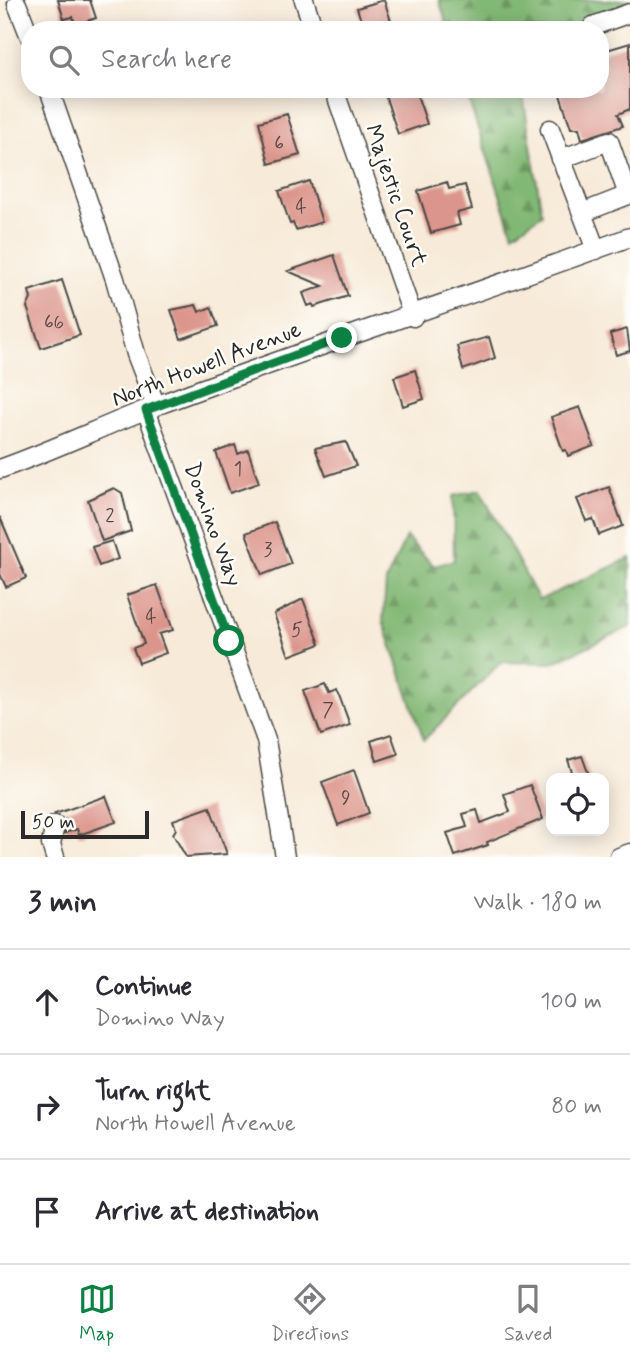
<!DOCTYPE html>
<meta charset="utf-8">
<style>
body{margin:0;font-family:Mynerve,sans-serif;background:#f2f2f3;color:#2b2b33}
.controls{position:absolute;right:21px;bottom:21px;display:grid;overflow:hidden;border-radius:14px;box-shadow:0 4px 18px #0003}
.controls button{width:63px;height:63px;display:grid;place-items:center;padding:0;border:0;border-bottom:2px solid #e1e1e2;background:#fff;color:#2b2b33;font:35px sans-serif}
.scale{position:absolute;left:21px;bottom:18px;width:128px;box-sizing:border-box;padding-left:7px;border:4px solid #2b2b2b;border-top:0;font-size:19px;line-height:24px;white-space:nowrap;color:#2b2b2b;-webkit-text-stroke:5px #fdfcf7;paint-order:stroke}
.stop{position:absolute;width:21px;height:21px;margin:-16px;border:5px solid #0b8043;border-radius:50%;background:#fff}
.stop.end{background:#0b8043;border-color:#fff;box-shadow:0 2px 7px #0008}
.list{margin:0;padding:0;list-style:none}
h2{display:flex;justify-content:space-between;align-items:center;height:91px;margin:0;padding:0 28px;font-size:30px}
h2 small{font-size:23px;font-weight:400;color:#7c7c81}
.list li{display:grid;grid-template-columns:46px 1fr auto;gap:21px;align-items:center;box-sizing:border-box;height:105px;padding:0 28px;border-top:2px solid #e1e1e2}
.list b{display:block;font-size:26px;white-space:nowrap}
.list p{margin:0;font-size:23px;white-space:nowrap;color:#7c7c81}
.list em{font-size:23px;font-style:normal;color:#7c7c81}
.icon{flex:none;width:38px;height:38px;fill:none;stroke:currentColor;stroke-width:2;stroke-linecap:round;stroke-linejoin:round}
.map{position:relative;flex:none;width:630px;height:857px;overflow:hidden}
.search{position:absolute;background:#fff;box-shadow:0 4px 18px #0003;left:21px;right:21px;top:21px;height:77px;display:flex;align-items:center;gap:18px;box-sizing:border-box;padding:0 24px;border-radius:28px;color:#7c7c81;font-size:26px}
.sheet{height:406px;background:#fff}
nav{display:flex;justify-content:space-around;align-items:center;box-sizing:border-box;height:98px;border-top:2px solid #e1e1e2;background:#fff;font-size:19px;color:#7c7c81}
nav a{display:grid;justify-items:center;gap:4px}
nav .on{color:#0b8043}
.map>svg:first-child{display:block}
.forest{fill:url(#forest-firs);stroke:#567250;stroke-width:2}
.building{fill:#dc958c}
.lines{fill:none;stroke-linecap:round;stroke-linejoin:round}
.minor-casing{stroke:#4a4845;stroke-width:21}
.minor{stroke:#fff;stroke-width:18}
.route{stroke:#0b8043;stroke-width:9}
.labels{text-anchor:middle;stroke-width:5;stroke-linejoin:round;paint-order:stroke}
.number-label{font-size:19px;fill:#574643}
.street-label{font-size:23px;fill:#2b2b2b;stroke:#fdfcf7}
</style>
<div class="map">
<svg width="630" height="857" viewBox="0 0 630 857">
<defs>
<pattern id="forest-firs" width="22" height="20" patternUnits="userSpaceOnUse" patternTransform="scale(1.75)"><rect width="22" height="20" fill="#82b874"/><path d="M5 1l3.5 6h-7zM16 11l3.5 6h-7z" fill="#6b965f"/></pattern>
</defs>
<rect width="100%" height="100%" fill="#fdfcf7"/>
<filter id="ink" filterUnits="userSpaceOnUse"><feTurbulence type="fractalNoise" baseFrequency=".0143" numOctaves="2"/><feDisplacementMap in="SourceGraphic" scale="14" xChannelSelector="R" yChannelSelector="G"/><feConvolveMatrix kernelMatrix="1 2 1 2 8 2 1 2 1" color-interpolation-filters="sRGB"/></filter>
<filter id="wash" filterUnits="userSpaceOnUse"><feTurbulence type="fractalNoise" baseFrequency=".00686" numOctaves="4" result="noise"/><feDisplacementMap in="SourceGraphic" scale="28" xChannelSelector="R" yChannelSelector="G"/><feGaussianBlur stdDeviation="1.57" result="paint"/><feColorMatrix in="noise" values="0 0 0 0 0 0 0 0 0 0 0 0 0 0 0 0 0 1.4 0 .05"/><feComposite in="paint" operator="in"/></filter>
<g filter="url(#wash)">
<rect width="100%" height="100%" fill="#f7ead8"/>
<path class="forest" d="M439,0H630V4L572,30H449Z
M465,89H522L542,214L513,234Z
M480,490L539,600L630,558V627L552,663L501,662L424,740L383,621L386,581L406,537L434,566L454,560L453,496Z"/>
<g id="blocks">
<path class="building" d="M58,0H90L96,18L75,25L73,17L64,19Z
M384,0L394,30H364L357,8Z
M630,43V109L618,114L623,126L582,139L579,128H571L558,89H600V52Z
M383,89H415L427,124L398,134Z
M287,114L300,155L269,164L259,122Z
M309,181L322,222L296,230L293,223L290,224L279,191Z
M447,182L449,189L465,185L472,209L457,213L460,225L431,233L418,191Z
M334,255L348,296L314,307L313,304L308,306L303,293L323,286L288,271Z
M62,280L80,335L41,348L27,307L31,299L29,291Z
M196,305L199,312L211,307L218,326L181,339L171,310Z
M627,329L630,351L616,355L610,334Z
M489,337L495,358L463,370L457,346Z
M415,370L424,399L403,406L394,377Z
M580,407L594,446L568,456L566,450L563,451L551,417Z
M346,442L356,466L326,476L315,448Z
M235,445L238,454L248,450L259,483L230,493L216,452Z
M609,487L623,526L599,535L593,519L586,521L577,499Z
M114,488L122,493L131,531L102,541L88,500Z
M0,517L26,578L6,587L0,574Z
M275,522L291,564L262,575L246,533Z
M112,541L118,559L99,566L92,547Z
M157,585L173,630L159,634L166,653L139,663L133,648L144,644L127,595Z
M303,599L320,644L289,656L274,614Z
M325,684L329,693L337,690L350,725L321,735L305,691Z
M391,734L398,754L377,761L371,741Z
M582,756L590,778H574L568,760Z
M354,770L369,813L338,825L322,782Z
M530,785L543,819L487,842L488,845L455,856L447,833L467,827L463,814L477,810L481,823L510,812L504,794Z
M106,796L116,822L79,835L77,829L65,833L66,821L55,814Z
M210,807L227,854L186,857L173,834L176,829L173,820Z"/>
</g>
</g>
<g filter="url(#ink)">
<use href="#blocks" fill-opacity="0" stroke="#4a4845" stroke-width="2"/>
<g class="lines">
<g class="minor-casing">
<path id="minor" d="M304,0L314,30
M17,4L30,37
M593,26L630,13
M49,89L115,279L136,354L156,406
M334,89L413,317
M550,129L596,250
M561,159L609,141L628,195L582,213
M146,410L266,740L285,857
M0,469C54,450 105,425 158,405C314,346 473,295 630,237
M55,825L51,844L55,857
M619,857L630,853"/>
</g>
<use href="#minor" class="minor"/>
</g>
</g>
<g class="lines" filter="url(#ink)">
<path class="route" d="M229,641L146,410L342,338"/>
</g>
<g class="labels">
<g class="number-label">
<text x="279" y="149">6</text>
<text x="301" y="213">4</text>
<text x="54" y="328">66</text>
<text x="238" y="475">1</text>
<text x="110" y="522">2</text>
<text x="268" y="556">3</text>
<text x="151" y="623">4</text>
<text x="297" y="636">5</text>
<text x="328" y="716">7</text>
<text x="346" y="804">9</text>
</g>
<g class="street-label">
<text transform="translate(397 195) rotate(71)" y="8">Majestic Court</text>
<text transform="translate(206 363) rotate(-21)" y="8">North Howell Avenue</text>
<text transform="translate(214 524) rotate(70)" y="8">Domino Way</text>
</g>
</g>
</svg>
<div class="controls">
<button><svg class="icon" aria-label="locate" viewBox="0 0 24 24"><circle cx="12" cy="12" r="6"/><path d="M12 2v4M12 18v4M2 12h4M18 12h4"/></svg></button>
</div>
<div class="scale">50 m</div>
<div class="stop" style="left:229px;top:641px"></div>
<div class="stop end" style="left:342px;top:338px"></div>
<div class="search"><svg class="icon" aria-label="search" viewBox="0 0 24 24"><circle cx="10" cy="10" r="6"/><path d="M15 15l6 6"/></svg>Search here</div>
</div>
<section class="sheet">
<h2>3 min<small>Walk · 180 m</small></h2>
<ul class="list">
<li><svg class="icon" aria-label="ahead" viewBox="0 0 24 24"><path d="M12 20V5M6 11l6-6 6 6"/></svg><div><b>Continue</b><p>Domino Way</p></div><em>100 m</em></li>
<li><svg class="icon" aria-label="right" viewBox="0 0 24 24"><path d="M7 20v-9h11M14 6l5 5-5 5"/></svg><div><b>Turn right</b><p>North Howell Avenue</p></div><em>80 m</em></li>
<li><svg class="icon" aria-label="arrive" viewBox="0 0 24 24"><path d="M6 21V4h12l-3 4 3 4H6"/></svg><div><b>Arrive at destination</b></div></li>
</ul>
</section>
<nav>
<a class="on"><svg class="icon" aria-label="map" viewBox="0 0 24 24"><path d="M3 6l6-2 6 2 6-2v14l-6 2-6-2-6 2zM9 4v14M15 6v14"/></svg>Map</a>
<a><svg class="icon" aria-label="directions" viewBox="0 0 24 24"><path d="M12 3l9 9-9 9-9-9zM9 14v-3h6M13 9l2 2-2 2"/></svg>Directions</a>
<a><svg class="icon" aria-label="saved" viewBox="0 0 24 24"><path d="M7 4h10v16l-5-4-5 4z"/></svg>Saved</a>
</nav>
